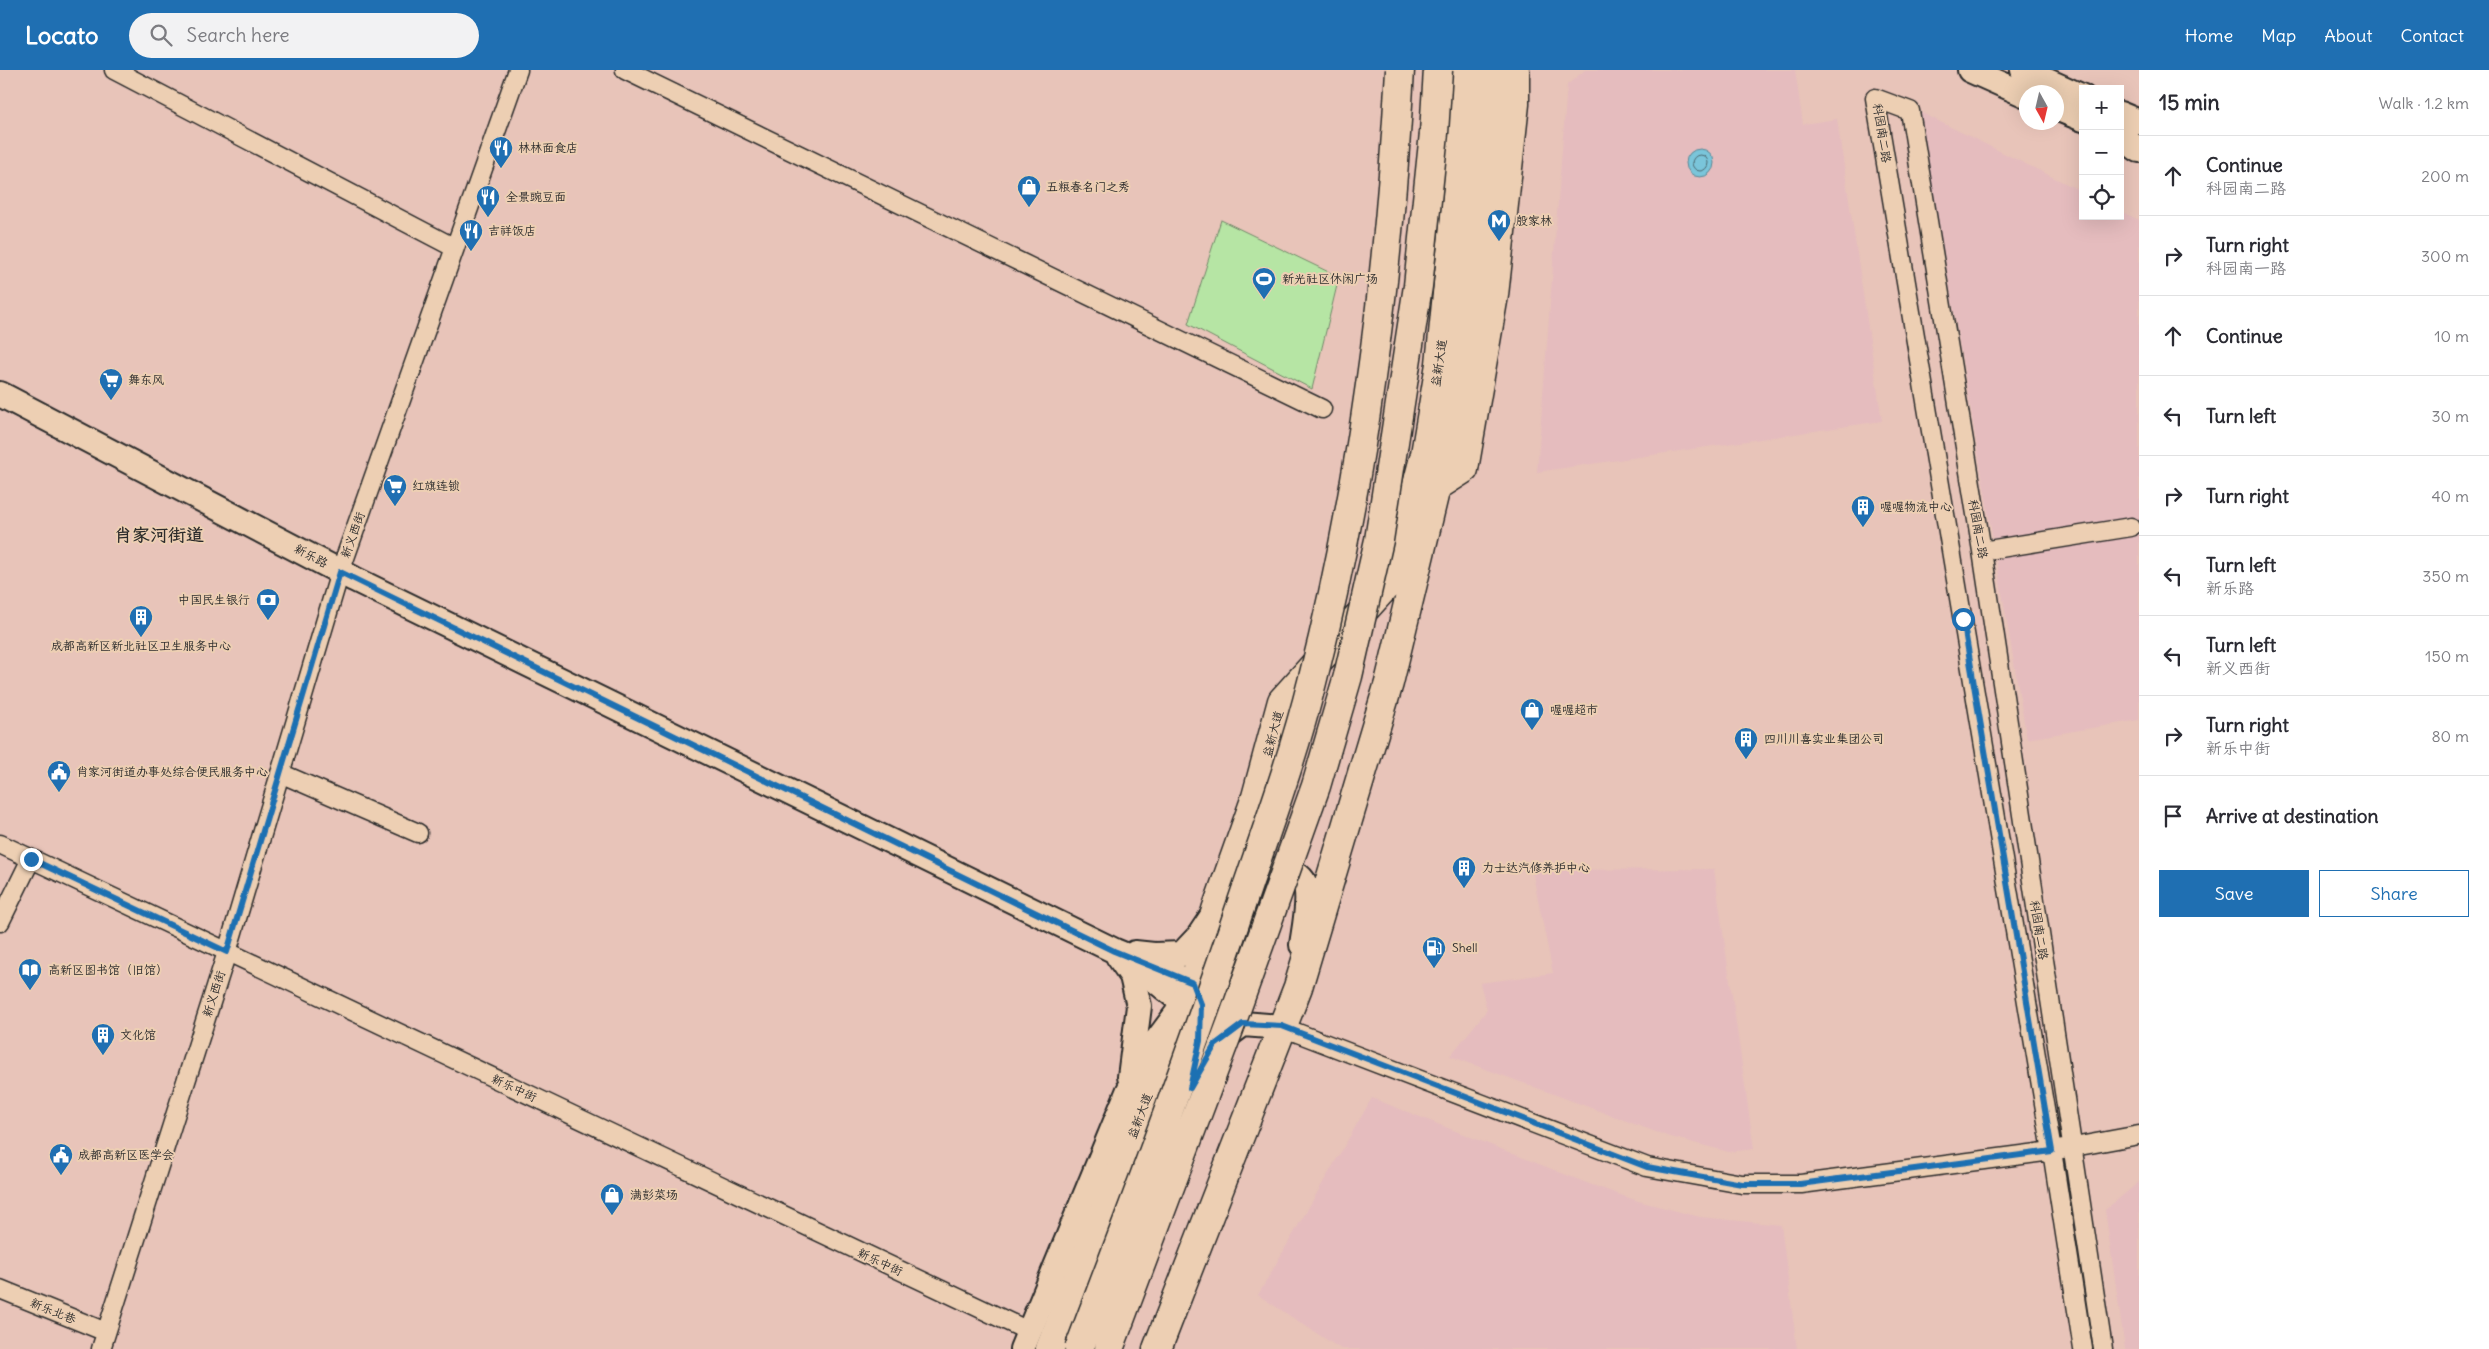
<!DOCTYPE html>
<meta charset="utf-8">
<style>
body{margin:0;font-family:Delius,"LXGW WenKai TC",sans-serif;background:#f2f2f3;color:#2b2b33}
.controls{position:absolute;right:15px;top:15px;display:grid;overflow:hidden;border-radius:0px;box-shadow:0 5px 20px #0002}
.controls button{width:45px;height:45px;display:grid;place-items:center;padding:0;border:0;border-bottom:1px solid #e1e1e2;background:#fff;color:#2b2b33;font:25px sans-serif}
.compass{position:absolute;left:2019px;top:15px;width:45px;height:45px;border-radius:50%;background:#fff;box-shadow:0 5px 20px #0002;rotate:172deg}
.stop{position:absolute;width:15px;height:15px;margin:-11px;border:4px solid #1f6fb2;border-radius:50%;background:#fff}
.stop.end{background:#1f6fb2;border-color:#fff;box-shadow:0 1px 5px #0008}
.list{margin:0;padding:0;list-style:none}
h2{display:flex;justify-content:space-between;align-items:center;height:65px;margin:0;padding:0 20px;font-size:21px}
h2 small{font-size:16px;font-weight:400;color:#7c7c81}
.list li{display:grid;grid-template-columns:32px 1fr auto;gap:15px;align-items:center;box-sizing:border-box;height:80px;padding:0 20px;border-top:1px solid #e1e1e2}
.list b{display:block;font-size:19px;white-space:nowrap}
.list p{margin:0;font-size:16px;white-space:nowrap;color:#7c7c81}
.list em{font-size:16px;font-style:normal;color:#7c7c81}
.actions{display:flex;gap:10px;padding:15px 20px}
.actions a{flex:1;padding:11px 0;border:1px solid #1f6fb2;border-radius:0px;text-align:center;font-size:18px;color:#1f6fb2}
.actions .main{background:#1f6fb2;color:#fff}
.icon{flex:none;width:28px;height:28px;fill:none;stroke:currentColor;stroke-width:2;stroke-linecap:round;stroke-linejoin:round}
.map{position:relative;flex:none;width:2139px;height:1279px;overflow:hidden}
header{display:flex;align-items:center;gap:30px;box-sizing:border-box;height:70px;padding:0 25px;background:#1f6fb2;color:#fff}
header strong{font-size:24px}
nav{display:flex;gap:28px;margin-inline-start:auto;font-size:18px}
.search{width:350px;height:45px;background:#f2f2f3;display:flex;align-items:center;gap:12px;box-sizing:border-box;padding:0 18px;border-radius:28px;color:#7c7c81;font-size:19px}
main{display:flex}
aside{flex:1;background:#fff}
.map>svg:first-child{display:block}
.built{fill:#e5bcbe}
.green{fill:#b6e5a4;stroke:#708868}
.water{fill:#7ac5da;stroke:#5a8794}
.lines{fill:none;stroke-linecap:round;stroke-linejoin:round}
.shore{stroke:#4b6971;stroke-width:1}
.street-casing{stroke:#2b2b2b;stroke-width:21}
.secondary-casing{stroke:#2b2b2b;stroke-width:28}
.primary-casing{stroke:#2b2b2b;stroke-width:31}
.street{stroke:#edcfb3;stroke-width:18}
.secondary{stroke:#edcfb3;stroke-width:24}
.primary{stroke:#edcfb3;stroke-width:28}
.highway-bridge-casing{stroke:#2b2b2b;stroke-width:31;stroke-linecap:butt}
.highway-bridge{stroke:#edcfb3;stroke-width:28}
.route{stroke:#1f6fb2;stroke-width:6}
.labels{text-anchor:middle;stroke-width:4;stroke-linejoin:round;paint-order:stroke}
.street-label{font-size:12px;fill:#2b2b2b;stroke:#edcfb3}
.poi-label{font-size:12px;fill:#2b2b2b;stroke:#edcfb3;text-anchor:start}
.district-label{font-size:18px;font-weight:bold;fill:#2b2b2b;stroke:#edcfb3}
</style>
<header>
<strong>Locato</strong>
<div class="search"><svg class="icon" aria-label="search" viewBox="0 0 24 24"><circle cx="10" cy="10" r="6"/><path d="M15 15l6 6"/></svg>Search here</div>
<nav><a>Home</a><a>Map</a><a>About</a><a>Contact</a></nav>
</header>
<main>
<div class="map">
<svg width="2139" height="1279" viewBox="0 0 2139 1279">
<rect width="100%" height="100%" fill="#e8c4b9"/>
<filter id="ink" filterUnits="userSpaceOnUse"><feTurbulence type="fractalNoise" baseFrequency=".02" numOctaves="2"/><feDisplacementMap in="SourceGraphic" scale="10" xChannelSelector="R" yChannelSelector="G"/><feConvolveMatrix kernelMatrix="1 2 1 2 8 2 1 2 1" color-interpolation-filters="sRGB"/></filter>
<g filter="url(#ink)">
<path class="built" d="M1585,0H1795L1803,54L1837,49L1882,351L1537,402L1567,15Z
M1920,42L2083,122V146H2120V141L2139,150V650L2027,669Z
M1714,799L1754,1079L1729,1082L1667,1066L1450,986L1487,940L1480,913L1553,903L1532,800Z
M1372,1028L1592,1115L1638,1131L1700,1147L1781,1155L1797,1279H1341L1258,1225Z
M2139,1112V1279H2125L2105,1140Z"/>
<path class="green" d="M1221,150L1339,207L1312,319L1188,254Z"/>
<path class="water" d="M1686 93a14 14 0 1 1 28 0a14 14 0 1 1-28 0Z"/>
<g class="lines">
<path class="shore" d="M1692 93a8 8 0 1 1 16 0a8 8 0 1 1-16 0Z"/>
<g class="street-casing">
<path id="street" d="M114,0L453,177
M625,0L1322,339
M1982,481L2131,457
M280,703L418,763
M0,774L1028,1261
M0,852L31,789
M1282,957L1647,1097L1742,1114H1801L2052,1081L2139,1065
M0,1219L106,1262
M101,1279L227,882L340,502L518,0
M2083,1279L2052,1081L1875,28L1910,41L1982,481L2103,1279"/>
</g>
<g class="secondary-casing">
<path id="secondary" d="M1970,0L2026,25
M2023,0L2083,27
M2056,38L2083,49
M2120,44L2139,52
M2120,66L2139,80
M0,324L354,509L1115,881L1193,913L1199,930
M1242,823C1246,818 1250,812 1254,808C1268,797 1297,796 1305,814C1311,828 1304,860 1302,875
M1135,883L1154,885L1182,884L1199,866L1211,848
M1118,886L1132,906L1139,936L1130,1007
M1182,1041L1190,1018L1215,975L1243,954L1282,957
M1022,1279L1128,1022L1152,977L1184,934L1145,902"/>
</g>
<g class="primary-casing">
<path id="primary" d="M1436,417L1464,399L1494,225L1515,34V0
M1050,1279L1201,892L1216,840L1256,727L1282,631L1393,508L1425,384L1440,294L1458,113L1466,0
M1157,1279L1298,917L1389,613L1443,388L1453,333L1465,261L1478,144L1491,0"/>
</g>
<use href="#street" class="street"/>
<use href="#secondary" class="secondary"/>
<use href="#primary" class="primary"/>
<g class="highway-bridge-casing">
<path id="highway-bridge" d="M1079,1279C1135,1132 1191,984 1241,835C1266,761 1293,688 1312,612C1363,413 1389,205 1400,0
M1109,1279L1231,954L1316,716L1348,606L1379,470L1418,216L1434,63L1438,0"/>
</g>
<use href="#highway-bridge" class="highway-bridge"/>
</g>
</g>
<g class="lines" filter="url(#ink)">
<path class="route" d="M31,789L227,882L340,502L1114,881L1193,913L1201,934L1200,971L1190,1018L1215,975L1243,954L1282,956L1647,1097L1742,1114H1800L2052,1081L1963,549"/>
</g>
<defs>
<g id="restaurant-pin" transform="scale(1.25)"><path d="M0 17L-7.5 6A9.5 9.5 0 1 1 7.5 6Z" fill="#1f6fb2" stroke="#edcfb3"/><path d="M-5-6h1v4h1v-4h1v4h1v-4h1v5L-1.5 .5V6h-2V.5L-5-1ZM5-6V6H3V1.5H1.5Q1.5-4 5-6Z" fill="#fff"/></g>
<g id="shop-pin" transform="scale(1.25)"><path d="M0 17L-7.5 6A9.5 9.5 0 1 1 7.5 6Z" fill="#1f6fb2" stroke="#edcfb3"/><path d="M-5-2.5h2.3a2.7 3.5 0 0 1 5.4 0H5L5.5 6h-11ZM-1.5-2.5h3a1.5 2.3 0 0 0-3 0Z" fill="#fff"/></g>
<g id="metro-pin" transform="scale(1.25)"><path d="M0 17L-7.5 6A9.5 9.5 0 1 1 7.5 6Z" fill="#1f6fb2" stroke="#edcfb3"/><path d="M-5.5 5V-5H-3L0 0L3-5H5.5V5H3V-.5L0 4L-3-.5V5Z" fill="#fff"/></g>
<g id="stadium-pin" transform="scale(1.25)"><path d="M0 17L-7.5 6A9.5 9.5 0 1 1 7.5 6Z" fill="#1f6fb2" stroke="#edcfb3"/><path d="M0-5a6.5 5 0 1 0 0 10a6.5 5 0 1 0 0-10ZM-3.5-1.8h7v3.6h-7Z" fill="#fff"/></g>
<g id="supermarket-pin" transform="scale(1.25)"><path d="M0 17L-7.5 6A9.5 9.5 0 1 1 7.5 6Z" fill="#1f6fb2" stroke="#edcfb3"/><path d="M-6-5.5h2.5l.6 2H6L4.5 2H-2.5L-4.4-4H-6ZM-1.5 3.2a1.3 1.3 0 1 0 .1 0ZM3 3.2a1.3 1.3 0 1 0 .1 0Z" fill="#fff"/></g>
<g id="building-pin" transform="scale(1.25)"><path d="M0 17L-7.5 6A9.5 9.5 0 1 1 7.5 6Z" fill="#1f6fb2" stroke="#edcfb3"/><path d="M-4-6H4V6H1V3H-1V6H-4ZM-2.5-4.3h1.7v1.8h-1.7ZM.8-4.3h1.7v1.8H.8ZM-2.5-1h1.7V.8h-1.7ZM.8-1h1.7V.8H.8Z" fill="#fff"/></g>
<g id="bank-pin" transform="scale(1.25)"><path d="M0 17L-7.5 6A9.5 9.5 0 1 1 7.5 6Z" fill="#1f6fb2" stroke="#edcfb3"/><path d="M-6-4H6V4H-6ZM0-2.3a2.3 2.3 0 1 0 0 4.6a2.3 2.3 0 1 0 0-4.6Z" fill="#fff"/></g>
<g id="civic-pin" transform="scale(1.25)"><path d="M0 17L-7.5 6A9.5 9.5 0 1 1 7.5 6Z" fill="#1f6fb2" stroke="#edcfb3"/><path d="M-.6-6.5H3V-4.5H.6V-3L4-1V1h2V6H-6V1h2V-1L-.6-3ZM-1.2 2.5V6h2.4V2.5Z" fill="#fff"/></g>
<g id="fuel-pin" transform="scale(1.25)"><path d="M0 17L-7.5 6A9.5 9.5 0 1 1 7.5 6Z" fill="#1f6fb2" stroke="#edcfb3"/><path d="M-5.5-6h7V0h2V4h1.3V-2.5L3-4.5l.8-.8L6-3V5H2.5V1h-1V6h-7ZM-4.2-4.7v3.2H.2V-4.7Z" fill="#fff"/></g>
<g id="library-pin" transform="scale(1.25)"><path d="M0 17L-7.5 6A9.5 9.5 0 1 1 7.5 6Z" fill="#1f6fb2" stroke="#edcfb3"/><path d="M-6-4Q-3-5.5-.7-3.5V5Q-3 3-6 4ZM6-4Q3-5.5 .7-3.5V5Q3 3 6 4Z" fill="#fff"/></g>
</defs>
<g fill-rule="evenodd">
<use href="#restaurant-pin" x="501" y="78"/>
<use href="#shop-pin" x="1029" y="117"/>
<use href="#restaurant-pin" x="488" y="127"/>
<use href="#metro-pin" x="1499" y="151"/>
<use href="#restaurant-pin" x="471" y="161"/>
<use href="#stadium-pin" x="1264" y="209"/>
<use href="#supermarket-pin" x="111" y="310"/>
<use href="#supermarket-pin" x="395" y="416"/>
<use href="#building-pin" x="1863" y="437"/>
<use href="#bank-pin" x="268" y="530"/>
<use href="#building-pin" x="141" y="547"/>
<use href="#shop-pin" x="1532" y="640"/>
<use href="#building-pin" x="1746" y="669"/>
<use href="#civic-pin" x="59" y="702"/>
<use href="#building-pin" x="1464" y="798"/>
<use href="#fuel-pin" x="1434" y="878"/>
<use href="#library-pin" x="30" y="900"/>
<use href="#building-pin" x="103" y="965"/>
<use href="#civic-pin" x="61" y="1085"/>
<use href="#shop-pin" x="612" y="1125"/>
</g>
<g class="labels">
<g class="street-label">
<text transform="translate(1882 63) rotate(81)" y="4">科园南二路</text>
<text transform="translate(1439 293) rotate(-82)" y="4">益新大道</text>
<text transform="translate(1978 459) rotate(80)" y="4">科园南二路</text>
<text transform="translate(353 465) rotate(-70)" y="4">新义西街</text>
<text transform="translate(311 486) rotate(28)" y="4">新乐路</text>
<text transform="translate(1273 664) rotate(-75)" y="4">益新大道</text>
<text transform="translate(2039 860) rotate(81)" y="4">科园南二路</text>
<text transform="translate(214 924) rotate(-72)" y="4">新义西街</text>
<text transform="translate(514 1018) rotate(25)" y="4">新乐中街</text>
<text transform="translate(1140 1046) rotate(-69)" y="4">益新大道</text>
<text transform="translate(880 1192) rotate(25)" y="4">新乐中街</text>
<text transform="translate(53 1241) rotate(22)" y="4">新乐北巷</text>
</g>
<g class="poi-label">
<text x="518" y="82">林林面食店</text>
<text x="1046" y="121">五粮春名门之秀</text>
<text x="506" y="131">全景豌豆面</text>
<text x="1516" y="155">殷家林</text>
<text x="488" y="165">吉祥饭店</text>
<text x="1282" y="213">新光社区休闲广场</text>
<text x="128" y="314">舞东风</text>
<text x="412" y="420">红旗连锁</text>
<text x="1880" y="441">喔喔物流中心</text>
<text x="250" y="534" text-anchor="end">中国民生银行</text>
<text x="141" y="580" text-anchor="middle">成都高新区新北社区卫生服务中心</text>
<text x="1550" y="644">喔喔超市</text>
<text x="1764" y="673">四川川喜实业集团公司</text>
<text x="76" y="706">肖家河街道办事处综合便民服务中心</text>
<text x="1482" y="802">力士达汽修养护中心</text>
<text x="1452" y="882">Shell</text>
<text x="48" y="904">高新区图书馆（旧馆）</text>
<text x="120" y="969">文化馆</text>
<text x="78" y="1089">成都高新区医学会</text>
<text x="630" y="1129">满彭菜场</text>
</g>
<g class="district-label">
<text x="159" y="471">肖家河街道</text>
</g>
</g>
</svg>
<div class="controls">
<button>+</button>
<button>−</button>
<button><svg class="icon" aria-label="locate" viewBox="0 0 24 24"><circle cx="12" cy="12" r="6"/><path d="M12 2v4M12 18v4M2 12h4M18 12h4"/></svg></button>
</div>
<svg class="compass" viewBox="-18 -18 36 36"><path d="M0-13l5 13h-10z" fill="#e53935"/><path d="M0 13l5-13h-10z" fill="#7c7c81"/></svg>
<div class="stop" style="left:1963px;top:549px"></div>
<div class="stop end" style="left:31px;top:789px"></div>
</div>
<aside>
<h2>15 min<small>Walk · 1.2 km</small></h2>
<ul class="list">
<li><svg class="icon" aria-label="ahead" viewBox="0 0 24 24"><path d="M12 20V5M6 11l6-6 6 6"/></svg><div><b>Continue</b><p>科园南二路</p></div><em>200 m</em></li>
<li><svg class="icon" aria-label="right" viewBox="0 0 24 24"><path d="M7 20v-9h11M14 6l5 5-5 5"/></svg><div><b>Turn right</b><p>科园南一路</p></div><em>300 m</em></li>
<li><svg class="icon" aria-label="ahead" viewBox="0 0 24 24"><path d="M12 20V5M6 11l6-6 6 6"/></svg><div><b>Continue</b></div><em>10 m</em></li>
<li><svg class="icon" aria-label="left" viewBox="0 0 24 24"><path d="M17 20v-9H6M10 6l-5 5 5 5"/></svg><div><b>Turn left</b></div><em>30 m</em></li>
<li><svg class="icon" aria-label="right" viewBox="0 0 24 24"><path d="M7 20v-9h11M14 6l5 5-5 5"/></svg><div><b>Turn right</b></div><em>40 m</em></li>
<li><svg class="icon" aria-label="left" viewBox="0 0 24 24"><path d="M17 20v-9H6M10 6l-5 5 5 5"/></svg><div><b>Turn left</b><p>新乐路</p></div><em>350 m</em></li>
<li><svg class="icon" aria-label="left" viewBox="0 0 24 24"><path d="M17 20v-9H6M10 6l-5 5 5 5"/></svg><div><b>Turn left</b><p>新义西街</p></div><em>150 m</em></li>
<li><svg class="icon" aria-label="right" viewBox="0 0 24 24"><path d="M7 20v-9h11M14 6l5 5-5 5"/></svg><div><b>Turn right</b><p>新乐中街</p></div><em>80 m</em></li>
<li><svg class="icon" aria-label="arrive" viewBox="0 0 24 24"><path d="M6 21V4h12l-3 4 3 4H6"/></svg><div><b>Arrive at destination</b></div></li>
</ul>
<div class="actions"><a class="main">Save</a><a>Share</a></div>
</aside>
</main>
